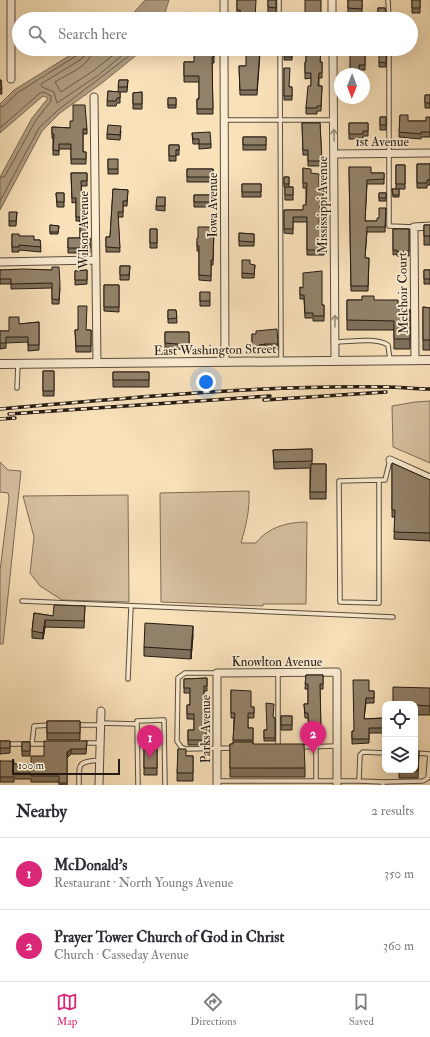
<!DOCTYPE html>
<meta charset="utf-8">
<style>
body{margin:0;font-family:"IM FELL Double Pica",serif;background:#f7f7f7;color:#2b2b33}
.controls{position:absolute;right:12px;bottom:12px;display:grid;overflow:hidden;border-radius:8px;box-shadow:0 4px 16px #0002}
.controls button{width:36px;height:36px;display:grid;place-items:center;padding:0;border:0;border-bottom:1px solid #e1e1e2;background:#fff;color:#2b2b33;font:20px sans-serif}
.compass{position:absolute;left:334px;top:68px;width:36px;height:36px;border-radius:50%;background:#fff;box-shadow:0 4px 16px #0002;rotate:181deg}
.scale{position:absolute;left:12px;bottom:10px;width:108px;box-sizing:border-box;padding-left:4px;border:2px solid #251b13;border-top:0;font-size:11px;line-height:14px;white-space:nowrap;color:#251b13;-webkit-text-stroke:3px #fbecd2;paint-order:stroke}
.you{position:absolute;left:206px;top:382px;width:14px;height:14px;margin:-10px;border:3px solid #fff;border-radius:50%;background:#1a73e8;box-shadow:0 0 0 6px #1a73e833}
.badge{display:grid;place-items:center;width:26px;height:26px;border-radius:50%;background:#db2777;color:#fff;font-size:13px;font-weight:700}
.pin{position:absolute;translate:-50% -33px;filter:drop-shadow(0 1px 2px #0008)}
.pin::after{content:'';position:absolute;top:21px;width:14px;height:12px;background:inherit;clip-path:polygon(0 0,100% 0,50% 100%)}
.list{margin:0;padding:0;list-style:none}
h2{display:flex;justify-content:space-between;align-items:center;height:52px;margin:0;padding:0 16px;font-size:17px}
h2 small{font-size:13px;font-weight:400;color:#7c7c81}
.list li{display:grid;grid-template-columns:26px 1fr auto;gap:12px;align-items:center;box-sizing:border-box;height:72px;padding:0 16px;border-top:1px solid #e1e1e2}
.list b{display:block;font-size:15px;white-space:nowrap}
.list p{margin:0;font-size:13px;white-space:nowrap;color:#7c7c81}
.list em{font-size:13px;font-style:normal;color:#7c7c81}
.icon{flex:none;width:22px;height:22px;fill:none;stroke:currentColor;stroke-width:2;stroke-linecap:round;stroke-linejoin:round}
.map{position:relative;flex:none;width:430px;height:785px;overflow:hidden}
.search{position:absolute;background:#fff;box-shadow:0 4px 16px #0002;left:12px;right:12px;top:12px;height:44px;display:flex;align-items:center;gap:10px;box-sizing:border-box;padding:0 14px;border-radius:22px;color:#7c7c81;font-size:15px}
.sheet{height:196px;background:#fff}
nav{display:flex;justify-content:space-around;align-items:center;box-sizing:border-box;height:56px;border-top:1px solid #e1e1e2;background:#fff;font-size:11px;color:#7c7c81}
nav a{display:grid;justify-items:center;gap:2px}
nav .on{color:#db2777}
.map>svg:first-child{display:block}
.green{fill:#d5bf9e;stroke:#7d6d58}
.water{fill:#b19e81;stroke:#796a55}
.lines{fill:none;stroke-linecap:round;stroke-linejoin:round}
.shore{stroke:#6b5c4a;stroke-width:1}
.service-casing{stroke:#5a4c3d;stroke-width:5.5}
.minor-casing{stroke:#5a4c3d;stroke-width:9}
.tertiary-casing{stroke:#5a4c3d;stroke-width:10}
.service{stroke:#fbecd2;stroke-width:3.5}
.minor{stroke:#fbecd2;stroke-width:7}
.tertiary{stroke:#fbecd2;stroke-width:8}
.rail-casing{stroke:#251b13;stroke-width:3.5}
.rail{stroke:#fbecd2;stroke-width:2;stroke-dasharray:6;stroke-linecap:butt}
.wall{fill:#7e705b;stroke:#251b13}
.shaded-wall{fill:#675b4a;stroke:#251b13}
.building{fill:#93826a;stroke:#251b13}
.oneway{stroke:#9b8e7c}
.labels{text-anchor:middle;stroke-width:3.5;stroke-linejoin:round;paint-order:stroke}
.street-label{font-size:13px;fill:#251b13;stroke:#fbecd2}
</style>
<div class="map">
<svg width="430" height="785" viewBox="0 0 430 785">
<rect width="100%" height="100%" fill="#f9e1ba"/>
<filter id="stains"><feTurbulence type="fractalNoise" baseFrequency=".005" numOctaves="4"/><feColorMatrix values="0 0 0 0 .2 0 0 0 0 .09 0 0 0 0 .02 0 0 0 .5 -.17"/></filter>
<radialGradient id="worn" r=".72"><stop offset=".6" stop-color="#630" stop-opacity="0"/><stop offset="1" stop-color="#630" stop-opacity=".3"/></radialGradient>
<path class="green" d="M430,401V463L393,447L392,406L415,402Z
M0,462L8,470L21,471L3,644H0V571L9,498L8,493L0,492Z
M249,491C250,510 246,525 241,543H256C268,527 288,522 307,522L306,604H263V606L161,602L160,493Z
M128,495L129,602L62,600L40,586L30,573L34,537L23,496Z"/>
<path class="water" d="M145,0H169L163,19H128Z
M80,49H144L102,83L60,113L42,131L0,210V177L32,118L48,98L43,96L0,133V104L14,90Z"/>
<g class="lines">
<path class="shore" d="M86,49L83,58L41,84L42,87L54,92L57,103L97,76L130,49
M92,49C92,66 67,74 55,82L61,92L93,71L121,49
M0,107L4,106L17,93L79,54L81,49
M0,128L40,93L44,92L51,96V101L36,120L5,176L0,178
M0,201L39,128L58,110L138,49"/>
<g class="service-casing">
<path id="service" d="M279,0V19
M388,0L389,19
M280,49L281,361
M389,49V226L414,227
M224,120H333
M335,342C351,342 375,337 388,345L390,360
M17,388L18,364
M379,480V603L340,602L339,481L379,480H385L390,460
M22,601L393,617
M217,673H185L178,678L177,741L181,747L186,749L234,748
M278,673V747
M128,679L131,606
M101,723L137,724
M76,725H101
M83,743H100
M0,744H49
M32,744L34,726L51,725
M316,746V781
M300,747L337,746
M415,753L430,754
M217,781H359L360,755L363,752L385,753
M359,781L383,782
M79,785C79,763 77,762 100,760
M138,785L137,721L164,720L165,785
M383,785V782L423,781L428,778L430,754"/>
</g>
<g class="minor-casing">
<path id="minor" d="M224,0V19
M332,0V19
M224,49L225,362
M333,49L335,360
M11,79V0
M94,97L97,363
M334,154L430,153
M0,262L95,260
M415,360L414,227L430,226
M390,460L430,478
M99,785L101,711
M217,785V673L337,672V785"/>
</g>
<g class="tertiary-casing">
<path id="tertiary" d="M0,364L430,360"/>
</g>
<use href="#service" class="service"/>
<use href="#minor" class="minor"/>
<use href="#tertiary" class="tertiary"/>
<g class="rail-casing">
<path id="rail" d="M264,400L386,392
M0,409C128,398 256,385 385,387C400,387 415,389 430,389
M9,414L270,396
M0,419L15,418"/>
</g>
<use href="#rail" class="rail"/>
</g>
<path class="wall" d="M237,0H256L240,16L237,15Z
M268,0H276V13H268Z
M348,0H362V13H348Z
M412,0H420V13H412Z
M378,8H385L386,19H378Z
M285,49L292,50V60H284Z
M303,49H321L320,62H322V78H319V86H322L321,111H317V114H306V108L311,86V78L305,79V62H306V50H303Z
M211,50H214V63H212L213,114H197V99H199V82H184V62H194Z
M386,50V67H379V62Z
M260,54L257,95H240L239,66H246Z
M365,54V70H359L350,74Z
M284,68L289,87H292V100H284Z
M0,80H1L2,94H0Z
M119,80H128L127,92H120V103H117L116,106H107L108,91L118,92Z
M142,92V109H133V93Z
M425,95H430V108H425Z
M168,98H176V108H168Z
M400,115L408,121H426L430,117V137H421V139L399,137Z
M380,117H386V130H380Z
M302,123H320L322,166H308V155H303Z
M349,123H368V136H363V139H349Z
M52,127L87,129V134H83V152H86V164H71V149H59V155H53V139L52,138Z
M121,131L120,140L107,139V134Z
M192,133L211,144V148L199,149V144H193Z
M243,137H266V150H243Z
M169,145H179V155H176V161H169Z
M108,159L118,169V174H108Z
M417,164H430V185H427V188H417Z
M396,165H405V189H399V197H393L392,189H396Z
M349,167L371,173H384V184H367L365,221H377L386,208L385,232H367L365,258H369L368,291H351Z
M303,168L311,173L319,191H323V205H320L319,223L321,243L324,242V255H307V222H293V234L284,233V210H303L306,205V188H303Z
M187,169H213V182H187Z
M71,173H87V186H81L82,204L87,238H90V253H68V238H80V221H76V202L72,203Z
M284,177H289V187H293V200H285V187H284Z
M242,184H261V197H242Z
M113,189L128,190L127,206H123V217H118L120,252H106V237H110Z
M56,193H64V207H57Z
M379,193H386V201H379Z
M194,195H210L211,207H194Z
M165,197V211L156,210V206Z
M17,212L16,226H9V221Z
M50,225L59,226L58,234H50Z
M424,225H430V245H424Z
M214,227L213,265H211V281L199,280V251H197V243L198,238Z
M150,229H157V248H150Z
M393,229H409V256H397V254L393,255Z
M239,233L254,234V246H239Z
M12,234L34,240H40L41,252L19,250V252H12Z
M255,265L254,278H242V273Z
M120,266H130L129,280H120Z
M0,270H52L60,288L59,304H52V288L11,289V284H0Z
M87,270V284L75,285V271Z
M424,270H430V284H424Z
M104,285H119V312L104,311Z
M300,287L322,305H324V321H313V318H305L304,299H300Z
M200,292L210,301V306H200Z
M347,300H374L398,309L410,310V349H394V330H347Z
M423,307L430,308V350H423Z
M168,310H176L177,323H168Z
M39,322V350L28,351V342L6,343V348L0,349V331H9L19,324Z
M75,330H91V352H76Z
M165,332H189V350L165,348Z
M252,334L278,344V349H265L259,350V353H252Z
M43,371H54V396H43Z
M113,372H149V387H113Z
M312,449V464H326V499H310V468L274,469L273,450Z
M392,463L430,480V541L394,539L395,517H392Z
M85,606L84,628L45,627L43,639L32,638V631L34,613L53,616Z
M193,635L191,659L144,656V647Z
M306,675H323V689H320L321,734H309L308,718H305L304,704H308V689H305Z
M207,678V691H204V716H209V731H206V745H188V730H194V719H187V705H190V693H184V679Z
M430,688V715H415V704Z
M231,690L251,707H254V718H248V728H253V744L305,768V777H230V744H233L234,718H231Z
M369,691H374V703H366L364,719L384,718V733H369V743L352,744V731H354Z
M281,716H292V730H281Z
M273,717L275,718V741H264V730H267Z
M47,721H80V740H47Z
M144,733H157V775H144Z
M0,741H10V753L0,754Z
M87,741L86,754H71L67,758V785H59V782H31V779H14V782H0V761L14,764H31L44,756Z
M22,742H30V756H22Z
M178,749L186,756H193V781H177Z
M419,751L418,778H399V770Z"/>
<path class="shaded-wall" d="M265,344V349L259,350V345Z
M45,620V627L43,639V633Z
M193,626V635L191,659V650Z
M71,749V754L67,758V752Z"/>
<path class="building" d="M237,0H256L255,19H241L240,10H237Z
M268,0H276V8L268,7Z
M305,0H321V19H305Z
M348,0H362V9L348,8Z
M412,0H420V8H412Z
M378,8H385L386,15H378Z
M190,17H214V19H190Z
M194,49H210V50H214V57H212L213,109H197V99H199V76H184V62H194Z
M246,49H260L257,90H240L239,66H246Z
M285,49L292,50V57H284Z
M306,49H321L320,62H322V73H319L318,86H322L321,106H317V108H306L308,86H311V73H305V62H306Z
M379,50H386V63L379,62Z
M350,53L365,54V65H359L360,74H350Z
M284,68H290L289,87H292V96H284Z
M0,80H1L2,89H0Z
M119,80H128L127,87H118Z
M108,91L120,92V98H117L116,101H107Z
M142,92V104H133V93Z
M425,95H430V103H425Z
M168,98H176V105H168Z
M73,105H85L87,129H83V152H86V159H71V144H59V151L53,150L54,134H52V127L70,128V121H73Z
M400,115H408V121H426V117H430V132H421V134L399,132Z
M380,117H386V125H380Z
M302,123H320L322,161H308V150H303Z
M349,123H368V131H363V134H349Z
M108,125L121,126L120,135L107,134Z
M210,132L211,144H199V139H193L192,133Z
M243,137H266V145H243Z
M169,145H179V150H176V156H169Z
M108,159H118V169H108Z
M417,164H430V180H427V183H417Z
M396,165H405V184H396Z
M349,167H371V173H384V179L367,180L365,221H377V218H379V208H386L385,227H367L365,258H369L368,286H351Z
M303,168L311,169V173L319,174V191H323V200H320L319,223H321V243L324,242V250H307V217H293V229H284V210H303V205H306L307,183H303Z
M187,169H213V177H187Z
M71,173H87V181H81L82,204H86L87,238H90V248H68V238H80V217H76V198H72Z
M284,177H289V184H284Z
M242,184H261V192H242Z
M285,187H293V195H285Z
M113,189L128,190L127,201H123V212H118L120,248L106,247V237H110Z
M392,189H399V195H393Z
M56,193H64V202H57Z
M379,193H386V198H379Z
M194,195H210L211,202H194Z
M157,197H165V206H156Z
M9,212H17L16,221H9Z
M50,225L59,226L58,232H50Z
M424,225H430V236H424Z
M198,227H214L213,260H211V276L199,275V246H197V238H198Z
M150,229H157V243H150Z
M393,229H409V251L397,252V250H393Z
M239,233L254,234V242L239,241Z
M12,234H19V236H34V240H40L41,247L19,245V247H12Z
M242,260H250V264L255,265L254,274L242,273Z
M120,266H130L129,275H120Z
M52,267H59L60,284L59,300L52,299V283L11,284V279H0V270L23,269L52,270Z
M87,270V280H75V271Z
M424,270H430V279H424Z
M322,271V305H324V316H313V313H305L304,295H300V287L303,288V273Z
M104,285H119V307H104Z
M200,292H210V301H200Z
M362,296H374V300H398V309L410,310V339H394V321L347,320V300H362Z
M78,306H87L86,330H91V346H76L75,330H78Z
M423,307L430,308V340H423Z
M168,310H176L177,318L168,319Z
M9,317H19V324L39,322V345H28V337H6V343H0V331H9Z
M277,329L278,344H265L259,345V348H252V334H256V331Z
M165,332H189V345L165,343Z
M43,371H54V391H43Z
M113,372H149V380H113Z
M312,449V461L274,462L273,450Z
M392,463L430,480V533L394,532L395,510H392Z
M311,464H326V492H310Z
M54,605L85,606L84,621L45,620L43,633L32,631L34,613L53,616Z
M145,623L193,626L191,650L144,647Z
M306,675H323V684H320L321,729H309L308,713H305L304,704H308V684H305Z
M207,678V686H204V716H209V726H206V740H188V730H194V714H187V705H190V688H184V679Z
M353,680H369V691H374V698H366L364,719L384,718V728H369V739H352V731H354Z
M393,687L430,688V706L415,705V704H393Z
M231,690L251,691V707H254V713H248V728H253V740H233L235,713H231Z
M266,703L274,704L273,717L275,718V738H264V730H267Z
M281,716H292V725H281Z
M47,721H80V733H47Z
M144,733H157V768H144Z
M0,741H10V748H0Z
M44,741H87L86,749H71L67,752V783H59V776H31V773H14V777H0V761H14V764H31V756H44Z
M22,742H30V751H22Z
M233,742H253V744H304L305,768H230V744H233Z
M178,749H186V756H193V773H177Z
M415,751H419L418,771H399V770H415Z"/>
<defs><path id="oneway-shaft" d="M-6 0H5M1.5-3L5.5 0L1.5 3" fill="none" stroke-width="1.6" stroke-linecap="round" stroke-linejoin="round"/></defs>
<g class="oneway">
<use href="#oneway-shaft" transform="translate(334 135) rotate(-91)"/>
<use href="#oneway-shaft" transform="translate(335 321) rotate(-90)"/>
</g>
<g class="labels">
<g class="street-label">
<text x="382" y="146">1st Avenue</text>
<text transform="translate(212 205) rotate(-90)" y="5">Iowa Avenue</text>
<text transform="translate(322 205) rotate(-90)" y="5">Mississippi Avenue</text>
<text transform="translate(83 230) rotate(-90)" y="5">Wilson Avenue</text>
<text transform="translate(402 293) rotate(-91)" y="5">Melchoir Court</text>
<text transform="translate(215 349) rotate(-1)" y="5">East Washington Street</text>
<text x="277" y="666">Knowlton Avenue</text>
<text transform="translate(205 729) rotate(-90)" y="5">Parks Avenue</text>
</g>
</g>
<rect width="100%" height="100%" filter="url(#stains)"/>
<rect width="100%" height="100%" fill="url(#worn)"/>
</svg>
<div class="controls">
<button><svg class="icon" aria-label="locate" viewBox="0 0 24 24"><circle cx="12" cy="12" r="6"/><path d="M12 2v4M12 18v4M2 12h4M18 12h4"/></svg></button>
<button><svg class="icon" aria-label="layers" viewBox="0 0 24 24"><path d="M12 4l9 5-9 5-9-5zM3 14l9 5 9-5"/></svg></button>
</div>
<svg class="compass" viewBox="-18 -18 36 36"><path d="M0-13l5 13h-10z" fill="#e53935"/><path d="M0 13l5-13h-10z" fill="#7c7c81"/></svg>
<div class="scale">100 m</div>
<div class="you"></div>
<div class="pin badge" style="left:150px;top:758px">1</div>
<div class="pin badge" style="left:313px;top:754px">2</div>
<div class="search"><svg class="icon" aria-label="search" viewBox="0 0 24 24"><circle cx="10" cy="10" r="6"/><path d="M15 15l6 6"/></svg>Search here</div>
</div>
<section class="sheet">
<h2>Nearby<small>2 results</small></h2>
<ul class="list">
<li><span class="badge">1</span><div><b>McDonald's</b><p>Restaurant · North Youngs Avenue</p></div><em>350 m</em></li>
<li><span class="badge">2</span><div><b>Prayer Tower Church of God in Christ</b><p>Church · Casseday Avenue</p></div><em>360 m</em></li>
</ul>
</section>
<nav>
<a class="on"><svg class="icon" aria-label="map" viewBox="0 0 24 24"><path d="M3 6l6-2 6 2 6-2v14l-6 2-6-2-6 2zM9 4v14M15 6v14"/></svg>Map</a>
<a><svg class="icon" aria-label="directions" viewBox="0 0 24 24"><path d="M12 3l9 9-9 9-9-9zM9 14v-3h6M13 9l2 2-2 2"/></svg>Directions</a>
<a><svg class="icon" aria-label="saved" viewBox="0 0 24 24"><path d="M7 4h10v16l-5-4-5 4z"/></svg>Saved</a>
</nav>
